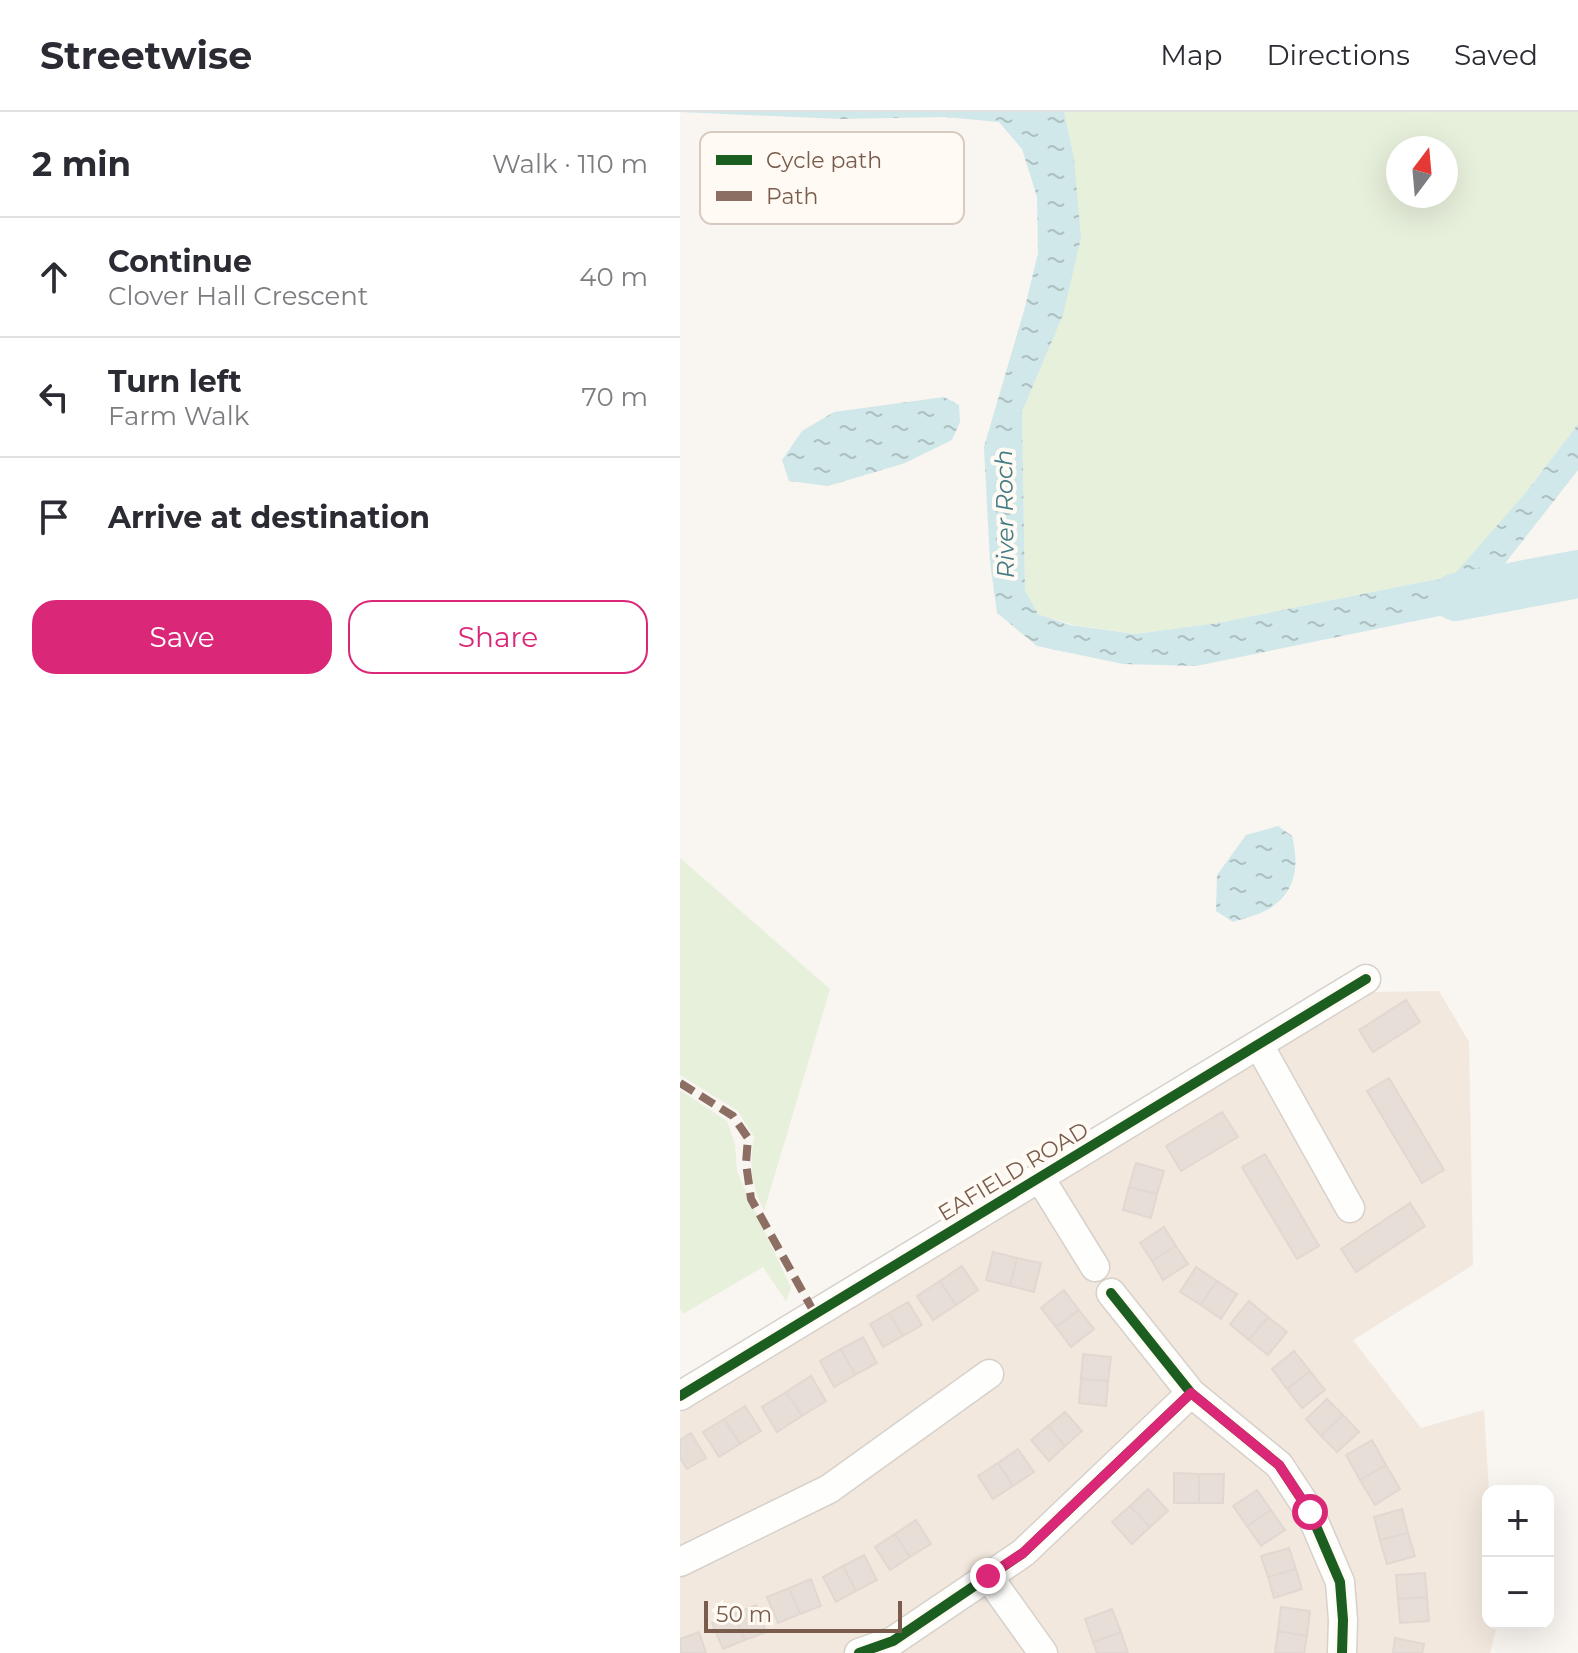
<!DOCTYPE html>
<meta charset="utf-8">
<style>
body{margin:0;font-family:Montserrat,sans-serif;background:#f7f7f7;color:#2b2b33}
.controls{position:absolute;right:24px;bottom:24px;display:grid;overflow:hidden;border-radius:16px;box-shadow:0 8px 32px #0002}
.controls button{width:72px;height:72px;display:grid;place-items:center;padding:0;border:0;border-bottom:2px solid #e1e1e2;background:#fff;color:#2b2b33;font:40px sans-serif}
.compass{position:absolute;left:706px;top:24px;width:72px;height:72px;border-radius:50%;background:#fff;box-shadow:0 8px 32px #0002;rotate:16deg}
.scale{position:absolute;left:24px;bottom:20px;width:198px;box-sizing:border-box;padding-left:8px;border:4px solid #7a5c4d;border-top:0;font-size:22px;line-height:28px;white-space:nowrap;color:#7a5c4d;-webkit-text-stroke:6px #fffaf3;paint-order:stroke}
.stop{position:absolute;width:24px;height:24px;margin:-18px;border:6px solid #db2777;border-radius:50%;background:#fff}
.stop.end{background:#db2777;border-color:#fff;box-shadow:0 2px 8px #0008}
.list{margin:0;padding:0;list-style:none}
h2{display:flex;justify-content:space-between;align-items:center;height:104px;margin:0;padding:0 32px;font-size:34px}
h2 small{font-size:26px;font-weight:400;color:#7c7c81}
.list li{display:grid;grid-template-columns:52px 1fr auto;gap:24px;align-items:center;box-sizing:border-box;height:120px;padding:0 32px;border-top:2px solid #e1e1e2}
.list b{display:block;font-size:30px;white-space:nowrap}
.list p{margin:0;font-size:26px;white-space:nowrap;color:#7c7c81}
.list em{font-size:26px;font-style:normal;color:#7c7c81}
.actions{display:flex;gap:16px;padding:24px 32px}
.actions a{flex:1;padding:18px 0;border:2px solid #db2777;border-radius:24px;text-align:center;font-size:28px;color:#db2777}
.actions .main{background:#db2777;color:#fff}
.icon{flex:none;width:44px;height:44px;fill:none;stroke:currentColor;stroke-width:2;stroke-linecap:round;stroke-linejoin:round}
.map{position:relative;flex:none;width:898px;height:1541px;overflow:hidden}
header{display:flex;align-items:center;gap:48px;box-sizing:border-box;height:112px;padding:0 40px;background:#fff;border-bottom:2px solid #e1e1e2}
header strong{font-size:38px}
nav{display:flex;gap:44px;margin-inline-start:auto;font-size:28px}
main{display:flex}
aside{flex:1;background:#fff}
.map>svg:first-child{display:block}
.residential{fill:#f2e8de}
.green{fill:#e7f0db;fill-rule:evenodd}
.water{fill:url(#water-ripples)}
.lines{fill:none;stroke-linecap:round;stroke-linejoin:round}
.river{stroke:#d0e8ea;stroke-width:48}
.building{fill:#e6ded7;stroke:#e2d8d2;stroke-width:2}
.minor-casing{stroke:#d7d1cb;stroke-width:31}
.minor{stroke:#fefefd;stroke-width:28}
.quiet{stroke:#8d6e63;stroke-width:8;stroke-dasharray:16 8;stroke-linecap:butt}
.cycleway-casing{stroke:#fffaf3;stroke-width:15}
.cycleway{stroke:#1b5e20;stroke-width:10}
.route{stroke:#db2777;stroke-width:10}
.labels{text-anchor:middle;stroke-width:8;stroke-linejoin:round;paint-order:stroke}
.street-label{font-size:22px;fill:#7a5c4d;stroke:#fffaf3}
.water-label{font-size:24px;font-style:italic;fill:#437c86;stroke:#fffaf3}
.key{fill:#fffaf3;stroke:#d7cbc1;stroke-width:2}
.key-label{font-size:22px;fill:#7a5c4d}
</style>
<header>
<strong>Streetwise</strong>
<nav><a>Map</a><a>Directions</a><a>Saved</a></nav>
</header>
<main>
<aside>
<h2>2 min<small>Walk · 110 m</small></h2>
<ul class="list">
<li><svg class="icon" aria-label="ahead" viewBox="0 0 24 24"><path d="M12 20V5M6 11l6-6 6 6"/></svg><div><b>Continue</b><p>Clover Hall Crescent</p></div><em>40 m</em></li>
<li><svg class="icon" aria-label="left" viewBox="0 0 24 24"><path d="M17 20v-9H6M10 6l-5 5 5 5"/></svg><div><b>Turn left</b><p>Farm Walk</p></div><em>70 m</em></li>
<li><svg class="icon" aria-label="arrive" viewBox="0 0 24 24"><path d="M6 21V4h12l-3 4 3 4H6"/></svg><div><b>Arrive at destination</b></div></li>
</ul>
<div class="actions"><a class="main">Save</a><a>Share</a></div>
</aside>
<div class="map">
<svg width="898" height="1541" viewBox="0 0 898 1541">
<defs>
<pattern id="water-ripples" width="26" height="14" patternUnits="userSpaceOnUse" patternTransform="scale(2)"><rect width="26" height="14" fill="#d0e8ea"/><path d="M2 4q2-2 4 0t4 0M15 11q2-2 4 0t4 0" fill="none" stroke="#aebfc0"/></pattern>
</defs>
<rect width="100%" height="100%" fill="#f9f5f0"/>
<path class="residential" d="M759,879L789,930L793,1153L673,1228L741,1316L804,1298L809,1379L808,1511H816L817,1514L810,1541H0V1301L340,1088L691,880Z"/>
<path class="green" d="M384,0H898V312L847,379L774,464L538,511L455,522L394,513L358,502L345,478L342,300L383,203ZM718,36H766V84H718Z
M0,746L150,877L84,1099C71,1070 69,1056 74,1025L58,999L0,963Z
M0,978L47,1009L55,1032L57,1060L111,1176L106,1189L83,1155L3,1202L0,1197Z"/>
<path class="water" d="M0,0H384L394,47L401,126L383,203L342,300L345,478L358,502L390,513L455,522L538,511L773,464L847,379L898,312V358L812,468L789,493L774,501L516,554L443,552L357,534L317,501L310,450L304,335L345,195L358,141L357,85L342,37L319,10L265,5L160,7Z
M264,285L279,293L280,310L272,328L225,351L148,374L109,369L102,348L122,319L154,300Z
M598,714L612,724C619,752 617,780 589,797C579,803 564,806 553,810L536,799L537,763L566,723Z"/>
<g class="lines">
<path class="river" d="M776,485L898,462"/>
</g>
<path class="building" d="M726,888L740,910L693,940L679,918Z
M709,966L764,1058L742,1071L687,979Z
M542,1000L558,1025L501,1059L486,1034Z
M585,1042L639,1134L617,1147L562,1055Z
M456,1051L484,1059L477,1082L449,1075Z
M449,1075L477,1082L471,1106L443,1098Z
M730,1091L745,1114L676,1160L661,1137Z
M484,1115L496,1134L472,1149L460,1131Z
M496,1134L508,1152L483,1168L472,1149Z
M313,1140L337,1146L330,1174L306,1168Z
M337,1146L361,1151L354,1180L330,1174Z
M282,1154L298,1178L276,1193L260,1169Z
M516,1155L537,1169L521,1193L500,1180Z
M260,1169L276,1193L253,1208L237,1184Z
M537,1169L557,1182L541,1207L521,1193Z
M384,1178L399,1198L376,1215L361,1196Z
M569,1189L588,1205L569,1228L550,1212Z
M228,1190L242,1213L223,1224L209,1201Z
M399,1198L414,1217L391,1235L376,1215Z
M209,1201L223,1224L203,1235L190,1212Z
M588,1205L607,1220L588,1243L569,1228Z
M183,1225L197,1251L175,1263L161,1237Z
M161,1237L175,1263L154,1275L140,1249Z
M614,1239L630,1259L607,1277L592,1257Z
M403,1242L431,1245L428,1269L401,1267Z
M630,1259L645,1278L622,1296L607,1277Z
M131,1264L146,1289L122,1304L106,1280Z
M401,1267L428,1269L426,1294L399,1291Z
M106,1280L122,1304L97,1320L82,1295Z
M647,1287L663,1303L641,1324L626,1307Z
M65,1294L81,1319L60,1332L44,1307Z
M385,1300L402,1319L385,1334L368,1314Z
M663,1303L679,1320L657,1340L641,1324Z
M44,1307L60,1332L39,1345L23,1320Z
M368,1314L385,1334L369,1349L351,1328Z
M11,1321L26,1346L7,1357L0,1346V1328Z
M692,1328L706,1353L680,1368L666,1343Z
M338,1337L354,1360L333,1374L318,1351Z
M318,1351L333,1374L313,1387L298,1364Z
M706,1353L720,1377L695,1393L680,1368Z
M494,1361L519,1362V1391H494Z
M519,1362H544L543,1391H519Z
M468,1377L488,1399L470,1415L450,1394Z
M577,1378L591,1398L567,1414L553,1394Z
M450,1394L470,1415L452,1432L432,1410Z
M722,1397L728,1421L700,1428L694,1405Z
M591,1398L605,1418L581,1434L567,1414Z
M236,1408L251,1432L230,1445L215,1422Z
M728,1421L735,1444L707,1452L700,1428Z
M215,1422L230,1445L210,1458L195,1435Z
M609,1436L616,1457L588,1465L581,1444Z
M184,1443L197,1468L176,1479L163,1454Z
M163,1454L176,1479L156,1490L143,1465Z
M616,1457L622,1477L594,1486L588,1465Z
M745,1461L747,1485L718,1487L716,1463Z
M131,1467L141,1494L120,1502L109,1476Z
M109,1476L120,1502L98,1511L87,1485Z
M747,1485L749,1509L720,1511L718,1487Z
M76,1493L86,1520L65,1528L54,1502Z
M601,1495L630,1499L627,1524L598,1519Z
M432,1497L441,1520L413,1530L405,1507Z
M54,1502L65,1528L43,1537L32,1511Z
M598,1519L627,1524L624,1541H595Z
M19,1520L26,1541H1L0,1527Z
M441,1520L448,1541H417L413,1530Z
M715,1526L744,1532L742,1541H713Z"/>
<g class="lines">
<g class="minor-casing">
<path id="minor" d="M579,933L670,1096
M360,1066L415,1155
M431,1181L511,1281L599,1353L630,1400L660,1470L663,1508L662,1541
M0,1284L686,867
M0,1450L149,1377L309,1262
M308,1464L363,1541
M179,1541L213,1529L343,1441L511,1281"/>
</g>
<use href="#minor" class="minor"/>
<path class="quiet" d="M0,971L53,1004L68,1026L66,1051L71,1087L135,1202"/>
<g class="cycleway-casing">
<path id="cycleway" d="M431,1181L511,1281L599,1353L630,1400L660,1470L663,1508L662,1541
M0,1284L686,867
M179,1541L213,1529L343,1441L511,1281"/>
</g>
<use href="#cycleway" class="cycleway"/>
</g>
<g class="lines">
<path class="route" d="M308,1464L343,1441L511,1281L599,1353L630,1400"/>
</g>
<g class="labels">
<g class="street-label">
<text transform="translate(333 1059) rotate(-31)" y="8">EAFIELD ROAD</text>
</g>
<g class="water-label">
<text transform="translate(325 402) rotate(-91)" y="8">River Roch</text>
</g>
</g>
<rect x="20" y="20" width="264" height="92" rx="12" class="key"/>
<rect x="36" y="43" width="36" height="10" fill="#1b5e20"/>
<rect x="36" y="79" width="36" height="10" fill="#8d6e63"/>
<g class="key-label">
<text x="86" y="56">Cycle path</text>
<text x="86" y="92">Path</text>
</g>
</svg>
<div class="controls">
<button>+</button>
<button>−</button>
</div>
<svg class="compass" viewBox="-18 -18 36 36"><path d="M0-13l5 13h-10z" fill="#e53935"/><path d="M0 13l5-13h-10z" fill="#7c7c81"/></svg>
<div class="scale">50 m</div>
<div class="stop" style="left:630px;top:1400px"></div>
<div class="stop end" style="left:308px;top:1464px"></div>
</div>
</main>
